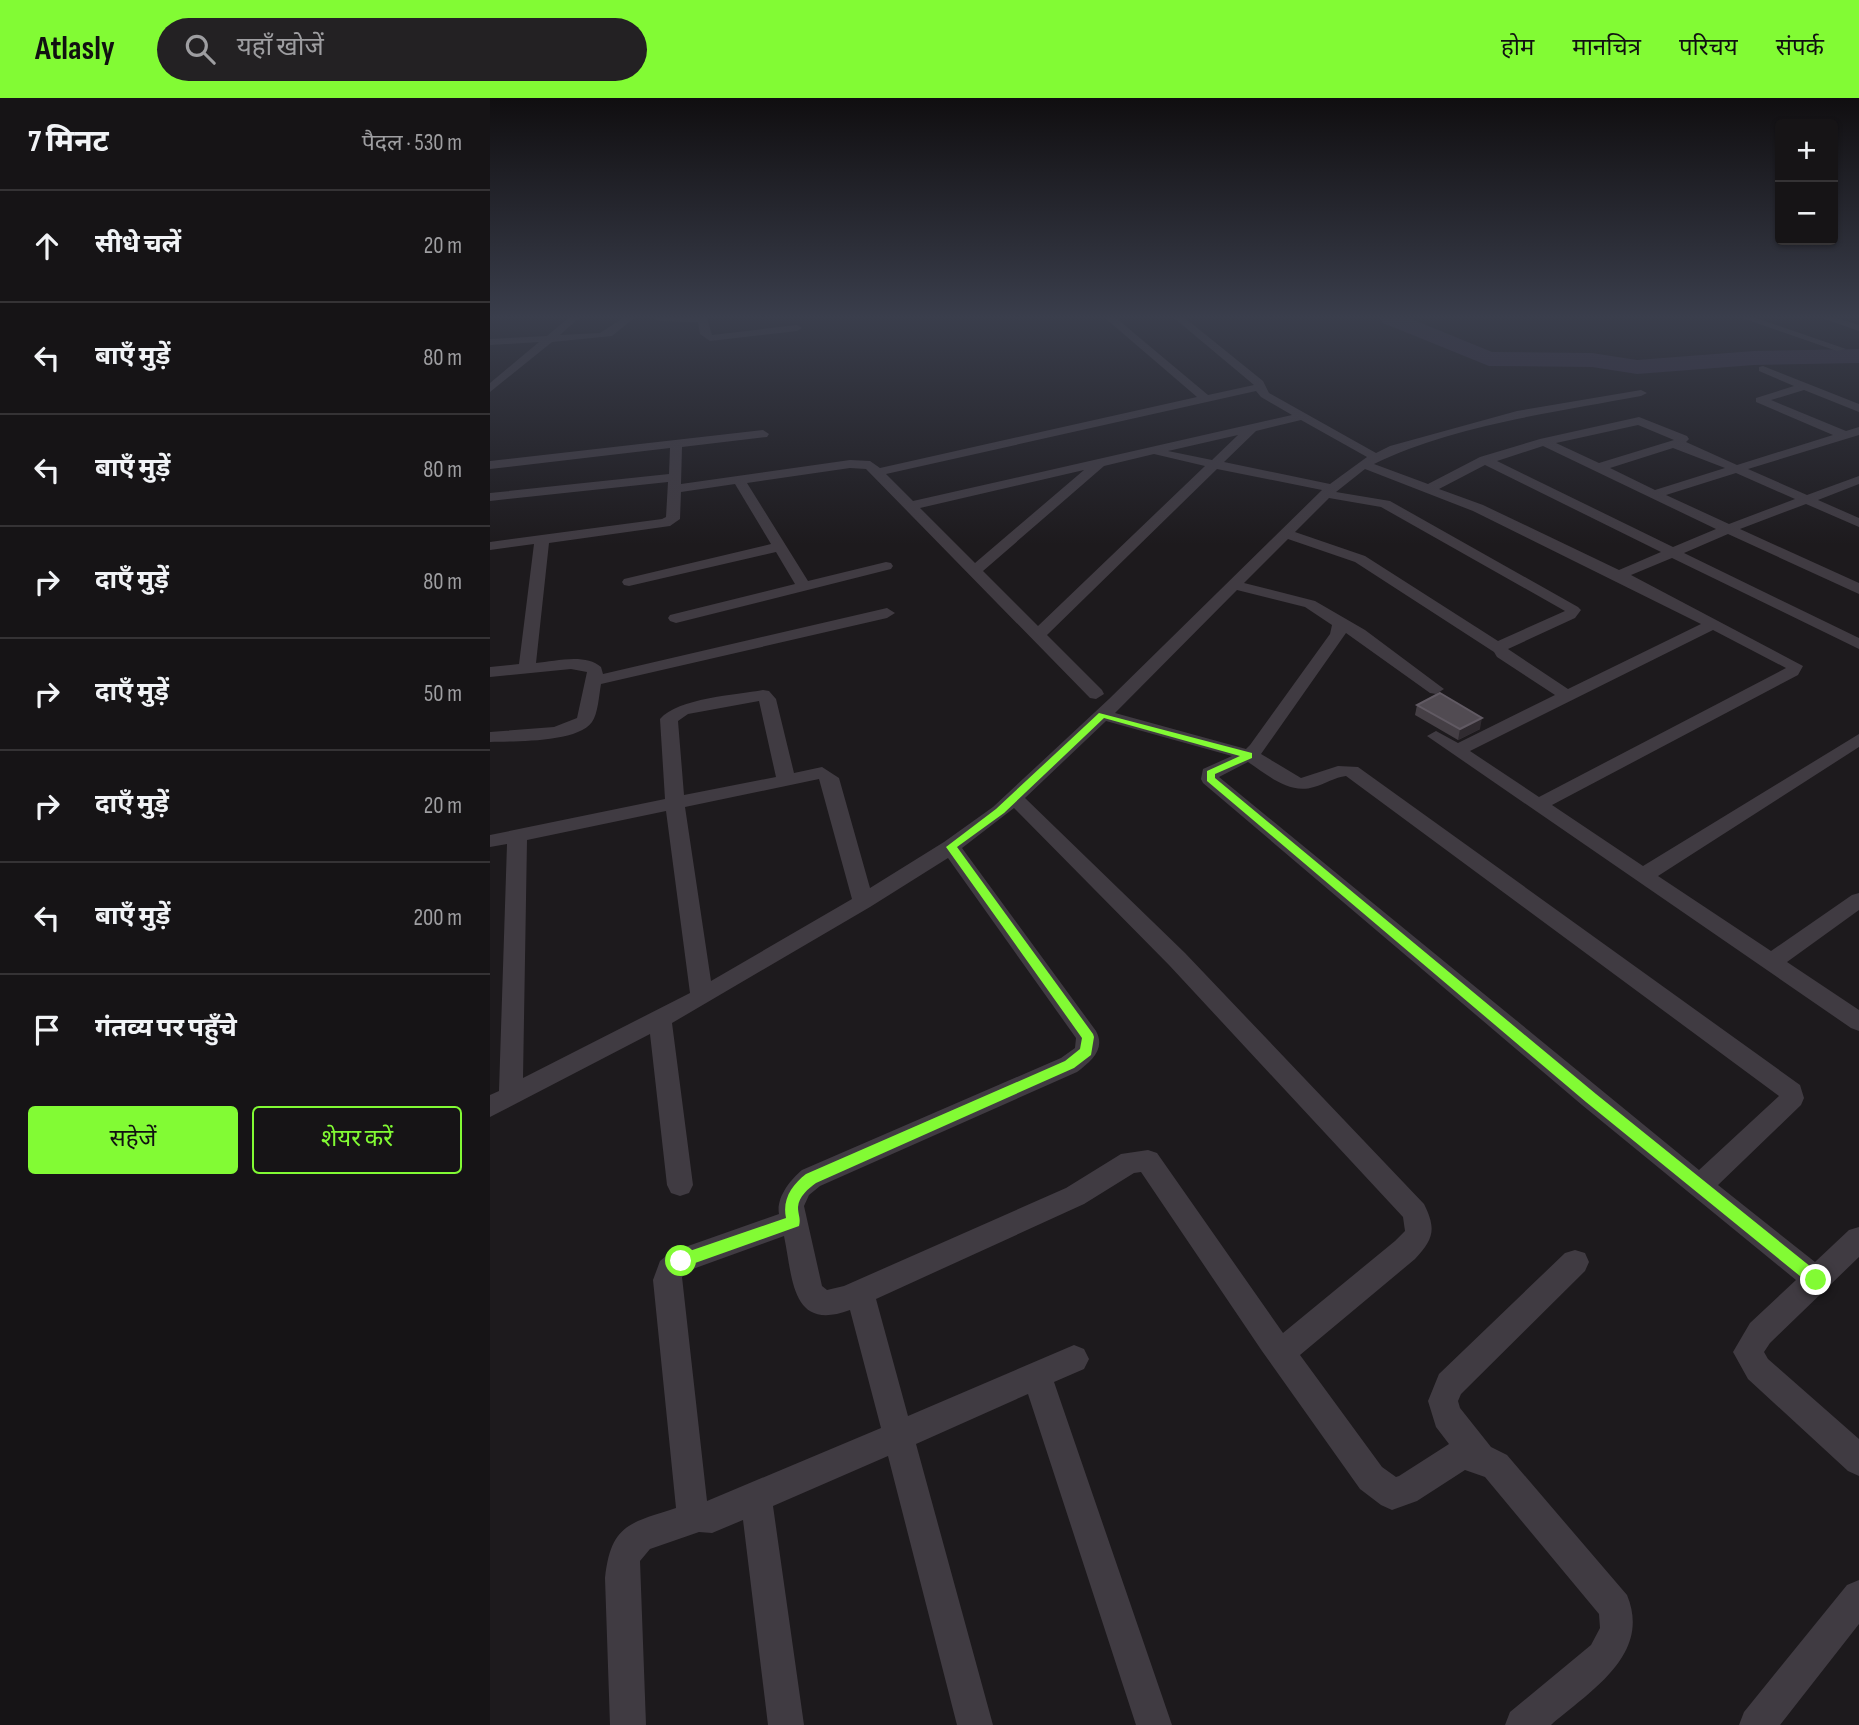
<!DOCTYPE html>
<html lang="hi">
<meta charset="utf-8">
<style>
body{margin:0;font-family:"Sofia Sans Condensed","Noto Sans Devanagari",sans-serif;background:#232123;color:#f1f3f6}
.controls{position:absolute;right:21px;top:21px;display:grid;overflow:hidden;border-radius:7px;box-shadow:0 2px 5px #0004}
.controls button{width:63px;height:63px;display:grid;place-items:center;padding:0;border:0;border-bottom:2px solid #353335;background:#161416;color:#f1f3f6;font:35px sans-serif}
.stop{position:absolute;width:21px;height:21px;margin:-16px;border:5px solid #82fb34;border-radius:50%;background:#fff}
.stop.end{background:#82fb34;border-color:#fff;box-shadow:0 2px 7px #0008}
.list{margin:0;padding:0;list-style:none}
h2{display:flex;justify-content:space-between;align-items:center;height:91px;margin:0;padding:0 28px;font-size:30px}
h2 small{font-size:23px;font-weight:400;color:#9e9ea1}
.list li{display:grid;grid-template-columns:46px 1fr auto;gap:21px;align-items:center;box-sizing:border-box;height:112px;padding:0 28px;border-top:2px solid #353335}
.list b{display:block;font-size:26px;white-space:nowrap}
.list em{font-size:23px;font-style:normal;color:#9e9ea1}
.actions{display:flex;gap:14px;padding:21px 28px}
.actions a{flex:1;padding:16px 0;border:2px solid #82fb34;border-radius:7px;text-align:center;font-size:24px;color:#82fb34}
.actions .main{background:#82fb34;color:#111}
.icon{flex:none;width:38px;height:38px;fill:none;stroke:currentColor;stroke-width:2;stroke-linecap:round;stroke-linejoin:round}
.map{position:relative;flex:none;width:1369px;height:1627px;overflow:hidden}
header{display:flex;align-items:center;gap:42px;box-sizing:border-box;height:98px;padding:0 35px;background:#82fb34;color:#111}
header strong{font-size:33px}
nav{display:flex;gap:38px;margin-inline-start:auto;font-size:24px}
.search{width:490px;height:63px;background:#232123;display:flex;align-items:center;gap:18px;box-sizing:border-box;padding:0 24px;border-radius:38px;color:#9e9ea1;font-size:26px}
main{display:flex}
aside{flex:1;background:#161416}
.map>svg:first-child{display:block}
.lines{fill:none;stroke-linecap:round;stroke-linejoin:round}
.river{fill:#362f42;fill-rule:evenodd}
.minor{fill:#403b42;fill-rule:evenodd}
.wall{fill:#453f45}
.shaded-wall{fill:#302b30}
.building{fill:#514b52;stroke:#615a63;stroke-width:2}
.route{fill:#82fb34}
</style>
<header>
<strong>Atlasly</strong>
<div class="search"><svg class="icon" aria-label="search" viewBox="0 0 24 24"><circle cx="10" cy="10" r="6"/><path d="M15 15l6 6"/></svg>यहाँ खोजें</div>
<nav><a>होम</a><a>मानचित्र</a><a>परिचय</a><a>संपर्क</a></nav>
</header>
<main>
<aside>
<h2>7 मिनट<small>पैदल · 530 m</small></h2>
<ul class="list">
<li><svg class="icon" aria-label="ahead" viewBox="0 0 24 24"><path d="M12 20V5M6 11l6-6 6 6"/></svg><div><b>सीधे चलें</b></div><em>20 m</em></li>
<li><svg class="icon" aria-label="left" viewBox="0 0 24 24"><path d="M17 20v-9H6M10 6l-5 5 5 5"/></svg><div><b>बाएँ मुड़ें</b></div><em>80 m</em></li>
<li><svg class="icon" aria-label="left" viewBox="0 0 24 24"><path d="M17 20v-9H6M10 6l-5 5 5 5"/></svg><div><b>बाएँ मुड़ें</b></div><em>80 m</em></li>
<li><svg class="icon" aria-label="right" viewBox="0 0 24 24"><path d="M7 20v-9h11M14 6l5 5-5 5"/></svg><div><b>दाएँ मुड़ें</b></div><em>80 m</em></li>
<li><svg class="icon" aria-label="right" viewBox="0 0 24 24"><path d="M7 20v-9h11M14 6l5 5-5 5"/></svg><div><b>दाएँ मुड़ें</b></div><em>50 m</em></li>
<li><svg class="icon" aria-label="right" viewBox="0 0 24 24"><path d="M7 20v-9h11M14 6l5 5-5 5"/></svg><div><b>दाएँ मुड़ें</b></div><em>20 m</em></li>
<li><svg class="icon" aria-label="left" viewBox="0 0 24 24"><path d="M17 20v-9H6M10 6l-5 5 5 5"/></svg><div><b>बाएँ मुड़ें</b></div><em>200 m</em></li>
<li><svg class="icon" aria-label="arrive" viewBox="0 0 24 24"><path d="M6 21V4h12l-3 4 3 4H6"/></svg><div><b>गंतव्य पर पहुँचे</b></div></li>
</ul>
<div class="actions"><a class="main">सहेजें</a><a>शेयर करें</a></div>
</aside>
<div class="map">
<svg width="1369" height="1627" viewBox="0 0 1369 1627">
<rect width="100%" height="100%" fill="#1d1a1d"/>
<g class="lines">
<path class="river" d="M890,220H919L1002,254L1102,255L1147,262L1264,253L1369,251V265L1264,267L1147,276L1102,269L999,268L893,225Z"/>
<path class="minor" d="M78,220H89L70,237L110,235L133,220H144L122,238L62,244L0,294V285L49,244L0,247V241L57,238Z
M164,220H217L222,237L307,227L312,230L307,233L220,243L210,236L208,224L169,223Z
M615,220H626L718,297L764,287L684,220H695L773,283L779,295L886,355L900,348L1027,313L1151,292L1157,295L1151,298C1066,314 961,328 884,366L938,386L990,359L1050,341L1149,319L1197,338L1199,341L1196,344L1247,367L1343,337L1266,304V300L1304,288L1269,273V269L1273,268L1369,306V314L1314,292L1281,302L1356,333L1369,329V337L1258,371L1317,397L1369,378V386L1328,402L1369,420V429L1316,406L1250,431L1369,485V496L1238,436L1194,455L1369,540V551L1182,460L1141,477L1313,568L1308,577L1062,707L1153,768L1369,636V649L1168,778L1281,853L1362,797L1369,795V812L1297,864L1369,912V933L1361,930L937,638L946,633L968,645L1065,597L1007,559L1004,554L865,464L798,441L754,485L825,503L875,532L954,591L946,596L940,595L856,535L771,656L811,680L848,668L868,669L1310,987L1314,1000L1311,1007L1228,1087L1325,1164L1359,1132L1369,1129V1159L1280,1245L1274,1254L1278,1261L1369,1341V1378L1358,1373L1258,1281L1243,1254L1260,1225L1306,1182L1092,1007L713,685L711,681L713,671L742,658L616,623L535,700L695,855L934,1106C947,1132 943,1141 925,1161L810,1257L892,1369L906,1379L909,1378L959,1346L946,1329L938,1303L949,1276L1075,1155L1085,1152L1095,1155L1099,1164L1095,1173L971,1296L968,1303L970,1310L1001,1349L1017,1357L1137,1497C1162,1557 1100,1593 1061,1627H1015L1020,1614L1101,1547L1110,1530L1109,1516L995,1379L975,1372L927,1403L902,1412L891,1407L870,1391L772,1253L651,1074L644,1075L594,1106L386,1201L418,1318L584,1247L594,1251L599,1261L594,1271L564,1284L682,1627H646L538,1296L426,1346L503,1627H467L398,1358L283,1408L314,1627H278L253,1422L222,1435L209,1434L160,1451L150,1463L156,1627H120L115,1480C121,1426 140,1425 186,1410L163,1182L170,1163L181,1154L289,1116C286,1100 300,1082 312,1072L571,960L585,950L586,940L458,760L380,809L182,925L203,1087L199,1095L190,1098L181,1095L177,1087L160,936L0,1019V997L9,993L17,746L0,749V737L175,701L170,621C188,600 246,597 273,592L279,593L286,601L304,675L332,669L349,680L380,790L454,744L503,709L619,601L832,392L727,371L557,537L612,592L614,596L606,601L600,600L376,371L360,370L257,385L318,483L396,464L401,465L403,468L401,471L186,525L180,523L178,520L180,517L305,486L286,454L139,488L134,487L132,484L134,481L281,446L245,386L191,394L190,421L180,428L59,445L46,565C65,563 96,555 111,569L113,576L397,510L405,515L397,520L111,586C109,597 108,616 102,624C87,645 24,643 0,644V634L64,629L87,620L97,574L81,571L0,579V569L29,566L44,446L0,452V444L172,421L176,419L178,384L0,403V395L179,376L180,350L0,371V363L273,332L279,336L277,339L192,349L191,386L360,362L380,363L390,370L707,299ZM766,293L771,299L802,317L423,403L396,376ZM811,322L877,359L840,386L734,364L766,333ZM1148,327L1184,342L1109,365L1066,345ZM748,337L722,362L678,353ZM1053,348L1226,431L1183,449L1007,363ZM1183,350L1235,370L1165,392L1120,370ZM664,356L715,368L548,528L493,473L614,368ZM995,367L1171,454L1129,472L993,407L949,391ZM875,371L983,413L1211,526L1078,591L1018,551L1085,520L1091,512L1088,509L900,403L846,394ZM594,372L485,465L430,410ZM1246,375L1305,401L1239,426L1176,397ZM839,400L891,409L1075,513L1008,543L875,458L805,434ZM747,492L815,509L842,527L840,536L760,647L756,651L625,615ZM1223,532L1296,570L1049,699L980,653ZM269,603L286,679L194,697L188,623L198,616ZM758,664C778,677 799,697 824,689C835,686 845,679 856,678L1289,998L1209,1072L729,679ZM329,681L362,801L221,883L195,709ZM524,710L679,867L913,1119L915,1133L905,1143L793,1235L667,1055L658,1052L631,1056L576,1090L354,1188L337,1192L332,1188L314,1108L319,1097L330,1088L587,974C601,963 616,951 606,933L472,750ZM176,713L200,895L33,980L37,742ZM294,1138C303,1181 301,1234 360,1212L391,1330L217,1403L192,1179L200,1172Z
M1252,220H1266L1356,251L1347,253Z
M1332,220H1346L1369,227V233Z
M1369,1482V1526L1290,1627H1249L1254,1614L1357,1487Z"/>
</g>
<path class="wall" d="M927,607L990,631L968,642L925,617Z"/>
<path class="shaded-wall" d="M992,620L990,631L968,642L970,631Z"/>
<path class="building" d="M950,595L992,620L970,631L927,607Z"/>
<linearGradient id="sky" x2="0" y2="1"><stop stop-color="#100e10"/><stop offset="0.49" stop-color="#3a3e4c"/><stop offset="1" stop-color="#3a3e4c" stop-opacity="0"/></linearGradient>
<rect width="1369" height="447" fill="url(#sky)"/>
<path class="route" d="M609,615L762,655V660L725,676V680L1106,996L1331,1177L1334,1182L1331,1187H1321L1096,1004L717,683V673L750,658L614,620L514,715L467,749L603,936L604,939L601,957L584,970L326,1085C318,1091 309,1098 308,1109C308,1117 311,1120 309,1128L191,1170L185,1168L183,1163L185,1158L296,1120C292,1101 302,1087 316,1076L575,963L590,951L592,940L456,749L506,711Z"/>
</svg>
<div class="controls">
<button>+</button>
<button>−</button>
</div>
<div class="stop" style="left:191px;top:1163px"></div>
<div class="stop end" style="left:1326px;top:1182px"></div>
</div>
</main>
